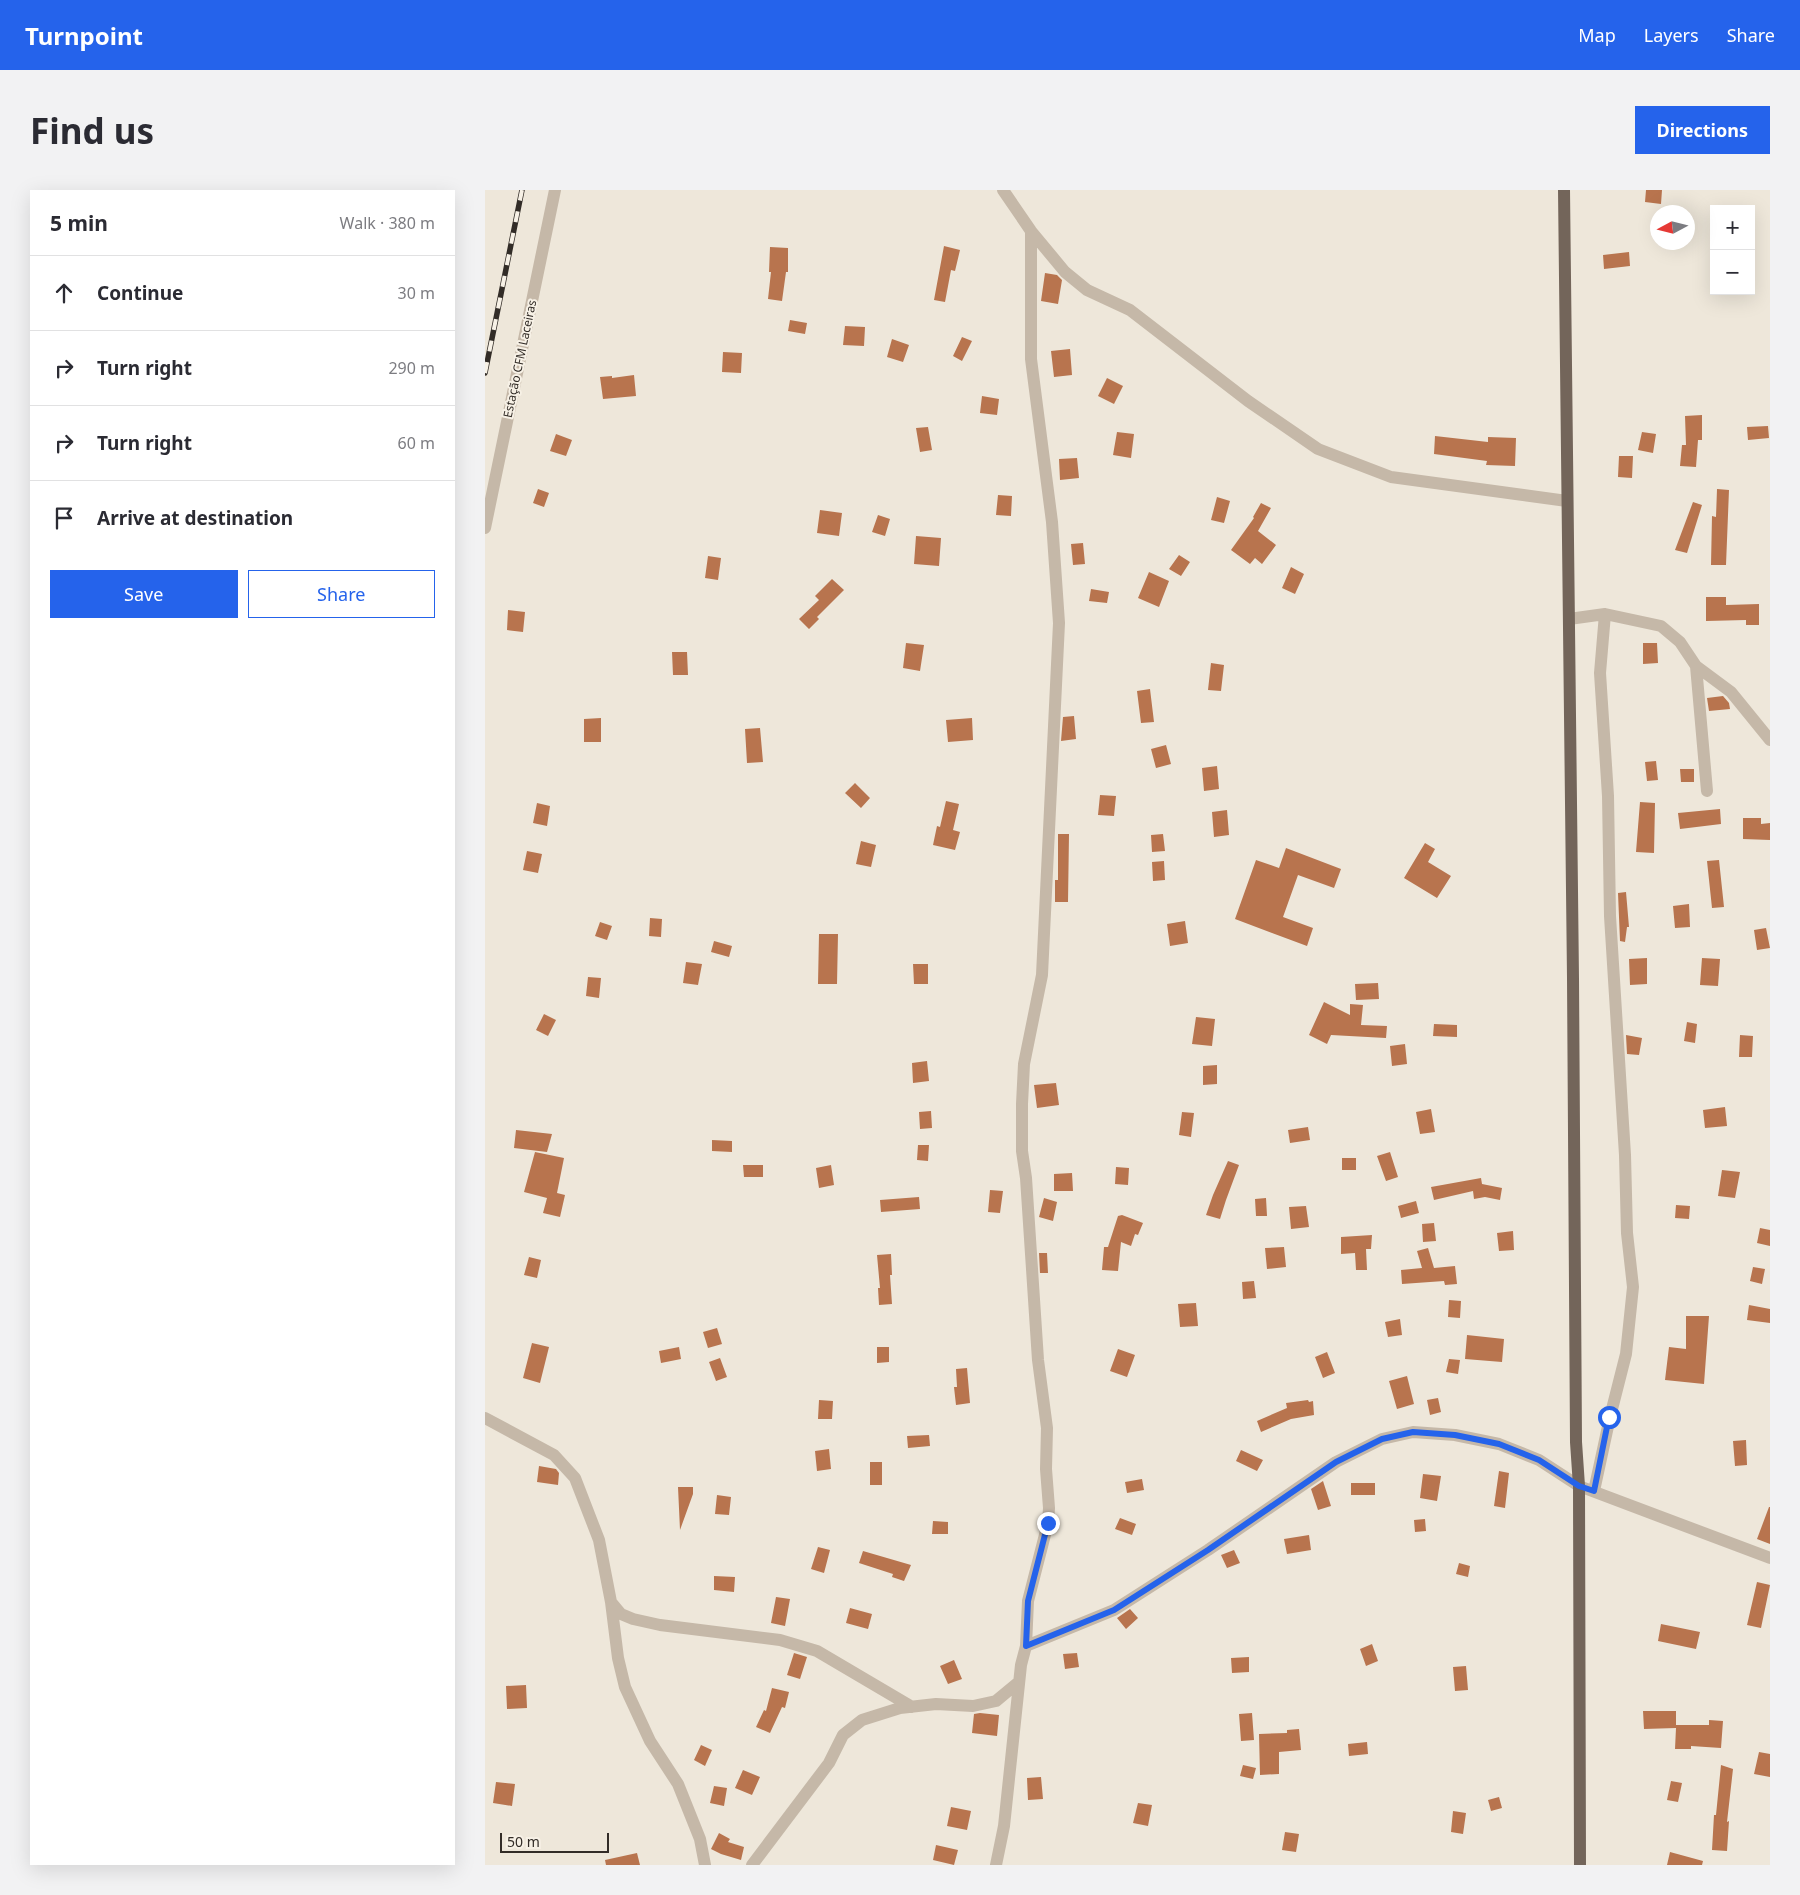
<!DOCTYPE html>
<meta charset="utf-8">
<style>
body{margin:0;font-family:"Noto Sans",sans-serif;background:#f2f2f3;color:#2b2b33}
.controls{position:absolute;right:15px;top:15px;display:grid;overflow:hidden;border-radius:0px;box-shadow:0 5px 20px #0002}
.controls button{width:45px;height:45px;display:grid;place-items:center;padding:0;border:0;border-bottom:1px solid #e1e1e2;background:#fff;color:#2b2b33;font:25px sans-serif}
.compass{position:absolute;left:1165px;top:15px;width:45px;height:45px;border-radius:50%;background:#fff;box-shadow:0 5px 20px #0002;rotate:263deg}
.scale{position:absolute;left:15px;bottom:12px;width:109px;box-sizing:border-box;padding-left:5px;border:2px solid #322c27;border-top:0;font-size:14px;line-height:18px;white-space:nowrap;color:#322c27;-webkit-text-stroke:4px #f7f1e6;paint-order:stroke}
.stop{position:absolute;width:15px;height:15px;margin:-11px;border:4px solid #2563eb;border-radius:50%;background:#fff}
.stop.end{background:#2563eb;border-color:#fff;box-shadow:0 1px 5px #0008}
.list{margin:0;padding:0;list-style:none}
h2{display:flex;justify-content:space-between;align-items:center;height:65px;margin:0;padding:0 20px;font-size:21px}
h2 small{font-size:16px;font-weight:400;color:#7c7c81}
.list li{display:grid;grid-template-columns:32px 1fr auto;gap:15px;align-items:center;box-sizing:border-box;height:75px;padding:0 20px;border-top:1px solid #e1e1e2}
.list b{display:block;font-size:19px;white-space:nowrap}
.list em{font-size:16px;font-style:normal;color:#7c7c81}
.actions{display:flex;gap:10px;padding:15px 20px}
.actions a{flex:1;padding:11px 0;border:1px solid #2563eb;border-radius:0px;text-align:center;font-size:18px;color:#2563eb}
.actions .main{background:#2563eb;color:#fff}
.icon{flex:none;width:28px;height:28px;fill:none;stroke:currentColor;stroke-width:2;stroke-linecap:round;stroke-linejoin:round}
.map{position:relative;flex:none;width:1285px;height:1675px;overflow:hidden;border-radius:0px}
header{display:flex;align-items:center;gap:30px;box-sizing:border-box;height:70px;padding:0 25px;background:#2563eb;color:#fff}
header strong{font-size:24px}
nav{display:flex;gap:28px;margin-inline-start:auto;font-size:18px}
.intro{display:flex;align-items:center;justify-content:space-between;box-sizing:border-box;height:120px;padding:0 30px}
h1{margin:0;font-size:35px}
.button{padding:12px 22px;border-radius:0px;background:#2563eb;color:#fff;font-size:18px;font-weight:700}
main{display:flex;gap:30px;padding:0 30px}
aside{flex:1;background:#fff;border-radius:0px;box-shadow:0 5px 20px #0002}
.map>svg:first-child{display:block}
.building{fill:#b8744e}
.lines{fill:none;stroke-linecap:round;stroke-linejoin:round}
.minor{stroke:#c5b8a8;stroke-width:12}
.major{stroke:#73655a;stroke-width:12}
.rail-casing{stroke:#322c27;stroke-width:5.5}
.rail{stroke:#f7f1e6;stroke-width:4;stroke-dasharray:11;stroke-linecap:butt}
.route{stroke:#2563eb;stroke-width:6}
.labels{text-anchor:middle;stroke-width:4;stroke-linejoin:round;paint-order:stroke}
.street-label{font-size:12px;fill:#322c27;stroke:#f7f1e6}
</style>
<header>
<strong>Turnpoint</strong>
<nav><a>Map</a><a>Layers</a><a>Share</a></nav>
</header>
<div class="intro"><h1>Find us</h1><a class="button">Directions</a></div>
<main>
<aside>
<h2>5 min<small>Walk · 380 m</small></h2>
<ul class="list">
<li><svg class="icon" aria-label="ahead" viewBox="0 0 24 24"><path d="M12 20V5M6 11l6-6 6 6"/></svg><div><b>Continue</b></div><em>30 m</em></li>
<li><svg class="icon" aria-label="right" viewBox="0 0 24 24"><path d="M7 20v-9h11M14 6l5 5-5 5"/></svg><div><b>Turn right</b></div><em>290 m</em></li>
<li><svg class="icon" aria-label="right" viewBox="0 0 24 24"><path d="M7 20v-9h11M14 6l5 5-5 5"/></svg><div><b>Turn right</b></div><em>60 m</em></li>
<li><svg class="icon" aria-label="arrive" viewBox="0 0 24 24"><path d="M6 21V4h12l-3 4 3 4H6"/></svg><div><b>Arrive at destination</b></div></li>
</ul>
<div class="actions"><a class="main">Save</a><a>Share</a></div>
</aside>
<div class="map">
<svg width="1285" height="1675" viewBox="0 0 1285 1675">
<rect width="100%" height="100%" fill="#eee7da"/>
<path class="building" d="M1161,0H1177L1176,14L1160,12Z
M459,56L475,60L470,81L466,80L460,112L449,110Z
M285,57L303,58V82H301L297,111L283,109L286,82H284Z
M1144,62L1145,76L1119,79L1118,65Z
M560,83L572,85L577,90L573,114L556,111Z
M305,130L322,133L320,144L303,141Z
M360,136L380,137L379,156L358,155Z
M477,147L487,151L477,171L468,166Z
M407,149L424,155L418,172L402,167Z
M585,159L587,185L569,187L566,161Z
M238,162L257,163L256,183L237,182Z
M149,185L151,206L118,209L115,187L127,186V188Z
M622,188L638,196L629,214L613,206Z
M497,206L514,209L512,225L495,223Z
M1217,225V250H1213L1211,277L1195,276L1197,255H1201L1200,226Z
M1283,236L1284,248L1263,250L1262,237Z
M443,237L447,260L435,262L431,238Z
M632,242L649,244L646,268L628,265Z
M1157,242L1171,244L1168,263L1153,260Z
M71,244L87,250L81,266L65,261Z
M950,246L1003,252V247L1031,248L1030,276L1001,275L1002,271L949,264Z
M1134,266H1148L1147,288L1133,287Z
M592,268L594,288L575,290L574,269Z
M53,299L64,303L59,317L48,313Z
M1232,299L1244,300L1241,375H1226L1227,326L1231,327Z
M513,305L527,306L526,326L511,325Z
M732,307L745,311L739,333L726,330Z
M1208,312L1217,315L1202,363L1190,360Z
M776,313L786,318L773,341L791,355L777,374L770,368L765,374L746,360L769,328L768,327Z
M335,320L357,323L354,346L332,343Z
M393,325L405,329L400,346L387,342Z
M431,346L456,348L454,376L429,374Z
M598,353L600,374L588,375L586,354Z
M694,365L705,372L696,386L684,379Z
M223,366L236,368L233,390L220,388Z
M806,377L819,384L810,404L797,398Z
M664,382L684,391L674,417L653,408Z
M347,389L359,400L332,427L334,429L324,439L314,429L334,410L330,406Z
M606,399L624,402L622,413L604,411Z
M1221,407H1241V415L1274,414V435H1261V430L1221,431Z
M23,420L40,422L38,442L22,440Z
M421,453L439,455L435,481L418,478Z
M1158,453H1172L1173,473L1158,474Z
M187,462H202L203,485H188Z
M726,473L739,475L736,501L723,500Z
M665,499L669,532L656,533L652,501Z
M1238,506L1244,513L1245,519L1224,521L1222,508Z
M589,526L591,549L576,551L578,527Z
M116,528V552H99V529Z
M487,528L488,550L463,552L461,530Z
M275,538L278,572L262,573L260,539Z
M681,555L686,574L671,578L666,559Z
M1171,571L1173,590L1162,591L1160,572Z
M732,576L734,599L719,601L717,578Z
M1195,579H1209V592H1196Z
M370,593L385,608L376,618L360,603Z
M615,605L631,606L629,626L613,625Z
M461,611L474,614L468,640L475,642L470,660L448,655L452,636L455,637Z
M1155,612L1170,613L1169,663L1151,662Z
M52,613L65,616L62,636L48,633Z
M1235,619L1236,634L1195,639L1193,623Z
M742,620L744,645L729,647L727,622Z
M1258,628H1276V634L1285,633V650L1258,649Z
M573,644H584L583,712H570V690H573Z
M678,644L680,661L667,662L666,645Z
M376,651L391,655L386,677L371,674Z
M940,653L950,659L943,672L966,686L952,708L919,688Z
M801,658L856,679L849,698L813,685L798,727L828,738L822,756L750,729L771,670L794,678Z
M42,661L57,664L53,683L38,680Z
M1234,670L1239,717L1227,718L1222,671Z
M679,671L680,690L668,691L667,672Z
M1141,702L1144,737H1142L1140,752L1135,751L1133,703Z
M1204,714L1205,737L1190,738L1188,716Z
M165,728L177,729L176,747L164,746Z
M700,731L703,753L685,756L682,734Z
M115,732L127,736L122,750L110,746Z
M1281,738L1285,758L1272,760L1269,740Z
M334,744H353L352,794H333Z
M229,751L247,756L244,767L226,762Z
M1162,768V794L1145,795L1144,769Z
M1217,768L1235,769L1233,796L1215,795Z
M201,772L217,774L213,795L198,793Z
M428,774H443V794H429Z
M103,787L116,788L114,808L101,806Z
M893,793L894,809L871,810L870,794Z
M839,812L865,825V814L878,815L876,835L902,836L901,848L846,845L842,854L824,845Z
M59,824L71,830L63,846L51,840Z
M711,827L730,829L727,856L707,854Z
M1202,832L1212,834L1210,853L1199,851Z
M949,834L972,835V847L948,846Z
M1141,845L1157,848L1154,865L1142,864Z
M1255,845L1268,846L1267,867H1254Z
M920,854L922,874L907,876L905,856Z
M442,871L444,891L428,893L427,873Z
M732,875V894L718,895V876Z
M571,893L574,915L552,918L549,895Z
M1240,917L1242,936L1220,938L1218,920Z
M946,919L950,942L935,944L931,922Z
M446,921L447,938L435,939L434,922Z
M697,922L709,923L706,947L694,945Z
M823,937L825,950L805,953L803,940Z
M31,940L67,944L62,962L29,958Z
M227,950L247,951V962L227,961Z
M433,955H444L443,971L432,970Z
M50,962L79,968L72,1003L80,1005L75,1027L58,1023L62,1008L39,1002Z
M905,962L913,987L901,991L892,966Z
M857,968H871V980H857Z
M743,971L754,975L741,1010L735,1029L721,1025L728,1005Z
M258,975H278V987H259Z
M346,975L349,995L334,998L331,978Z
M631,977L644,978L643,995L630,994Z
M1237,980L1255,982L1250,1008L1233,1006Z
M587,983L588,1001H569V984Z
M996,988L997,994L1017,998L1015,1010L1000,1007L989,1009L988,1001L949,1010L946,997Z
M505,1000L518,1001L515,1023L503,1022Z
M434,1007L435,1019L396,1022L395,1010Z
M559,1008L572,1012L568,1031L554,1027Z
M781,1008L782,1026H771L770,1009Z
M931,1011L934,1023L916,1028L913,1016Z
M1191,1015L1205,1016L1204,1029L1190,1028Z
M821,1016L824,1037L806,1039L804,1017Z
M637,1025L658,1033L653,1045L650,1044L646,1056L636,1052L633,1081L617,1080L619,1057H623L633,1026Z
M949,1033L951,1051L938,1052L937,1034Z
M1275,1038L1285,1040V1056L1272,1053Z
M1028,1041L1029,1060L1014,1061L1012,1043Z
M887,1045L886,1059H881L882,1080H871L870,1063L856,1064V1047Z
M799,1057L801,1077L782,1079L780,1058Z
M943,1058L949,1078L970,1076L972,1094L960,1095L959,1091L917,1094L916,1080L937,1078L932,1061Z
M554,1063H562L563,1083H555Z
M406,1064L407,1085H405L407,1114L394,1115L393,1098H395L392,1065Z
M44,1067L56,1070L52,1088L39,1085Z
M1268,1077L1280,1079L1277,1094L1265,1091Z
M769,1091L771,1108L758,1109L757,1092Z
M964,1110L976,1111L975,1128L963,1127Z
M711,1113L713,1136L695,1137L693,1114Z
M1264,1115L1285,1119V1133L1262,1130Z
M1201,1126H1224L1219,1194L1180,1190L1184,1157L1201,1159Z
M915,1129L917,1145L903,1147L900,1132Z
M232,1138L237,1154L223,1158L218,1142Z
M982,1145L1019,1149L1017,1172L980,1169Z
M47,1153L64,1157L55,1193L38,1188Z
M194,1157L196,1169L176,1173L174,1161Z
M392,1157H404V1172L392,1173Z
M633,1159L650,1165L642,1187L625,1181Z
M842,1162L850,1183L838,1188L830,1167Z
M235,1168L242,1187L231,1191L224,1172Z
M964,1169L975,1170L973,1184L961,1182Z
M482,1178L485,1213L471,1215L469,1197H472L471,1179Z
M922,1186L929,1214L912,1219L904,1191Z
M953,1208L956,1222L945,1225L942,1210Z
M334,1210L348,1211L347,1229H333Z
M823,1210L824,1212L828,1211L829,1225L806,1229L776,1242L772,1231L802,1218L801,1213Z
M444,1245L445,1256L423,1258L422,1246Z
M1261,1250L1262,1275L1250,1276L1248,1251Z
M344,1259L346,1279L332,1281L330,1261Z
M756,1260L778,1270L772,1281L751,1271Z
M385,1272H397V1295H385Z
M54,1276L71,1279L74,1283L73,1295L52,1292Z
M1014,1281L1024,1283L1020,1318L1009,1316Z
M938,1284L956,1286L952,1311L935,1308Z
M657,1289L659,1300L642,1303L640,1292Z
M838,1291L846,1316L833,1320L826,1299Z
M866,1293H890V1305H866Z
M193,1297H208V1304L195,1340Z
M232,1305L246,1307L244,1325L230,1324Z
M1284,1317H1285V1354L1272,1349Z
M635,1328L651,1334L647,1345L630,1339Z
M940,1329L941,1341L930,1342L929,1330Z
M448,1331L463,1332V1344H447Z
M824,1345L826,1360L802,1364L799,1349Z
M333,1357L345,1360L339,1383L326,1379Z
M749,1360L755,1373L742,1378L736,1365Z
M378,1361L426,1375L419,1391L407,1387L408,1384L374,1373Z
M974,1373L985,1376L983,1387L971,1384Z
M229,1386L250,1387L249,1402L229,1400Z
M1272,1392L1285,1395L1276,1438L1262,1435Z
M291,1407L305,1409L300,1436L286,1433Z
M365,1418L387,1424L383,1439L361,1433Z
M645,1419L653,1428L641,1439L632,1428Z
M1176,1434L1215,1442L1211,1459L1173,1451Z
M887,1454L893,1471L881,1476L875,1459Z
M309,1463L322,1467L315,1489L302,1485Z
M592,1463L594,1477L580,1479L578,1464Z
M764,1467V1482L747,1483L746,1468Z
M469,1470L477,1489L463,1494L455,1476Z
M981,1476L983,1500L970,1501L968,1477Z
M41,1495L42,1518L22,1519L21,1496Z
M287,1498L304,1502L300,1518L297,1517L285,1543L271,1537L279,1520L281,1521Z
M1158,1521H1191V1535H1224V1530L1238,1531L1236,1558L1206,1556V1559H1190L1191,1538L1159,1539Z
M495,1523L514,1525L512,1546L487,1543L489,1524Z
M767,1523L769,1550L756,1551L754,1524Z
M814,1539L816,1560L794,1562V1584L775,1585L774,1544L802,1543V1540Z
M882,1552L883,1564L864,1566L863,1554Z
M216,1555L227,1560L220,1576L209,1570Z
M1274,1562L1285,1564V1587L1269,1584Z
M758,1575L771,1578L768,1589L755,1586Z
M1236,1575L1248,1579L1242,1632L1244,1631L1242,1661L1227,1660L1229,1625H1231Z
M258,1580L275,1587L267,1605L250,1598Z
M556,1587L558,1609L543,1610L542,1588Z
M1186,1591L1197,1593L1193,1612L1182,1610Z
M11,1592L30,1594L27,1616L8,1613Z
M229,1596L242,1598L239,1616L225,1613Z
M1014,1607L1017,1618L1006,1621L1003,1610Z
M653,1613L667,1615L663,1636L648,1633Z
M466,1617L486,1621L482,1640L462,1636Z
M968,1621L981,1623L978,1644L966,1642Z
M800,1642L814,1644L811,1662L797,1660Z
M234,1643L245,1649L243,1652L259,1657L256,1670L236,1664L226,1659Z
M451,1655L473,1660L469,1675L448,1670Z
M1185,1662L1218,1671L1217,1675H1182Z
M152,1663L155,1675H121L120,1670Z"/>
<g class="lines">
<path class="minor" d="M518,0L546,41L580,82L602,100L645,120L763,211L833,259L906,287L1082,311
M0,338L70,0
M1084,429L1120,424L1176,436L1195,452L1211,476L1246,502L1285,550
M1211,476L1222,601
M0,1228L69,1265L90,1288L114,1350L126,1412L133,1468L140,1497L165,1551L193,1594L215,1649L220,1675
M1109,1301L1125,1227L1141,1164L1148,1097L1142,1043L1140,965L1125,726L1123,606L1115,483L1120,424
M126,1412L136,1424L148,1429L175,1435L295,1450L332,1461L427,1517
M541,1456L629,1420L723,1360L851,1272L897,1249L928,1242L970,1245L1014,1254L1054,1270L1094,1296L1285,1368
M267,1675L344,1573L358,1545L377,1530L415,1518L451,1514L488,1516L511,1511L534,1492
M511,1675L519,1636L536,1475L541,1456L543,1411L563,1333L564,1318L561,1279L562,1238L553,1170L541,988L537,961V914L539,874L557,785L574,433L567,332L546,169V41"/>
<path class="major" d="M1079,0L1088,788L1091,1252L1094,1296L1095,1675"/>
<g class="rail-casing">
<path id="rail" d="M0,183L37,0"/>
</g>
<use href="#rail" class="rail"/>
</g>
<g class="lines">
<path class="route" d="M563,1333L543,1411L541,1456L629,1420L723,1360L851,1272L897,1249L928,1242L970,1245L1014,1254L1054,1270L1094,1296L1109,1301L1124,1227"/>
</g>
<g class="labels">
<g class="street-label">
<text transform="translate(35 169) rotate(-78)" y="4">Estação CFM Laceiras</text>
</g>
</g>
</svg>
<div class="controls">
<button>+</button>
<button>−</button>
</div>
<svg class="compass" viewBox="-18 -18 36 36"><path d="M0-13l5 13h-10z" fill="#e53935"/><path d="M0 13l5-13h-10z" fill="#7c7c81"/></svg>
<div class="scale">50 m</div>
<div class="stop" style="left:1124px;top:1227px"></div>
<div class="stop end" style="left:563px;top:1333px"></div>
</div>
</main>
